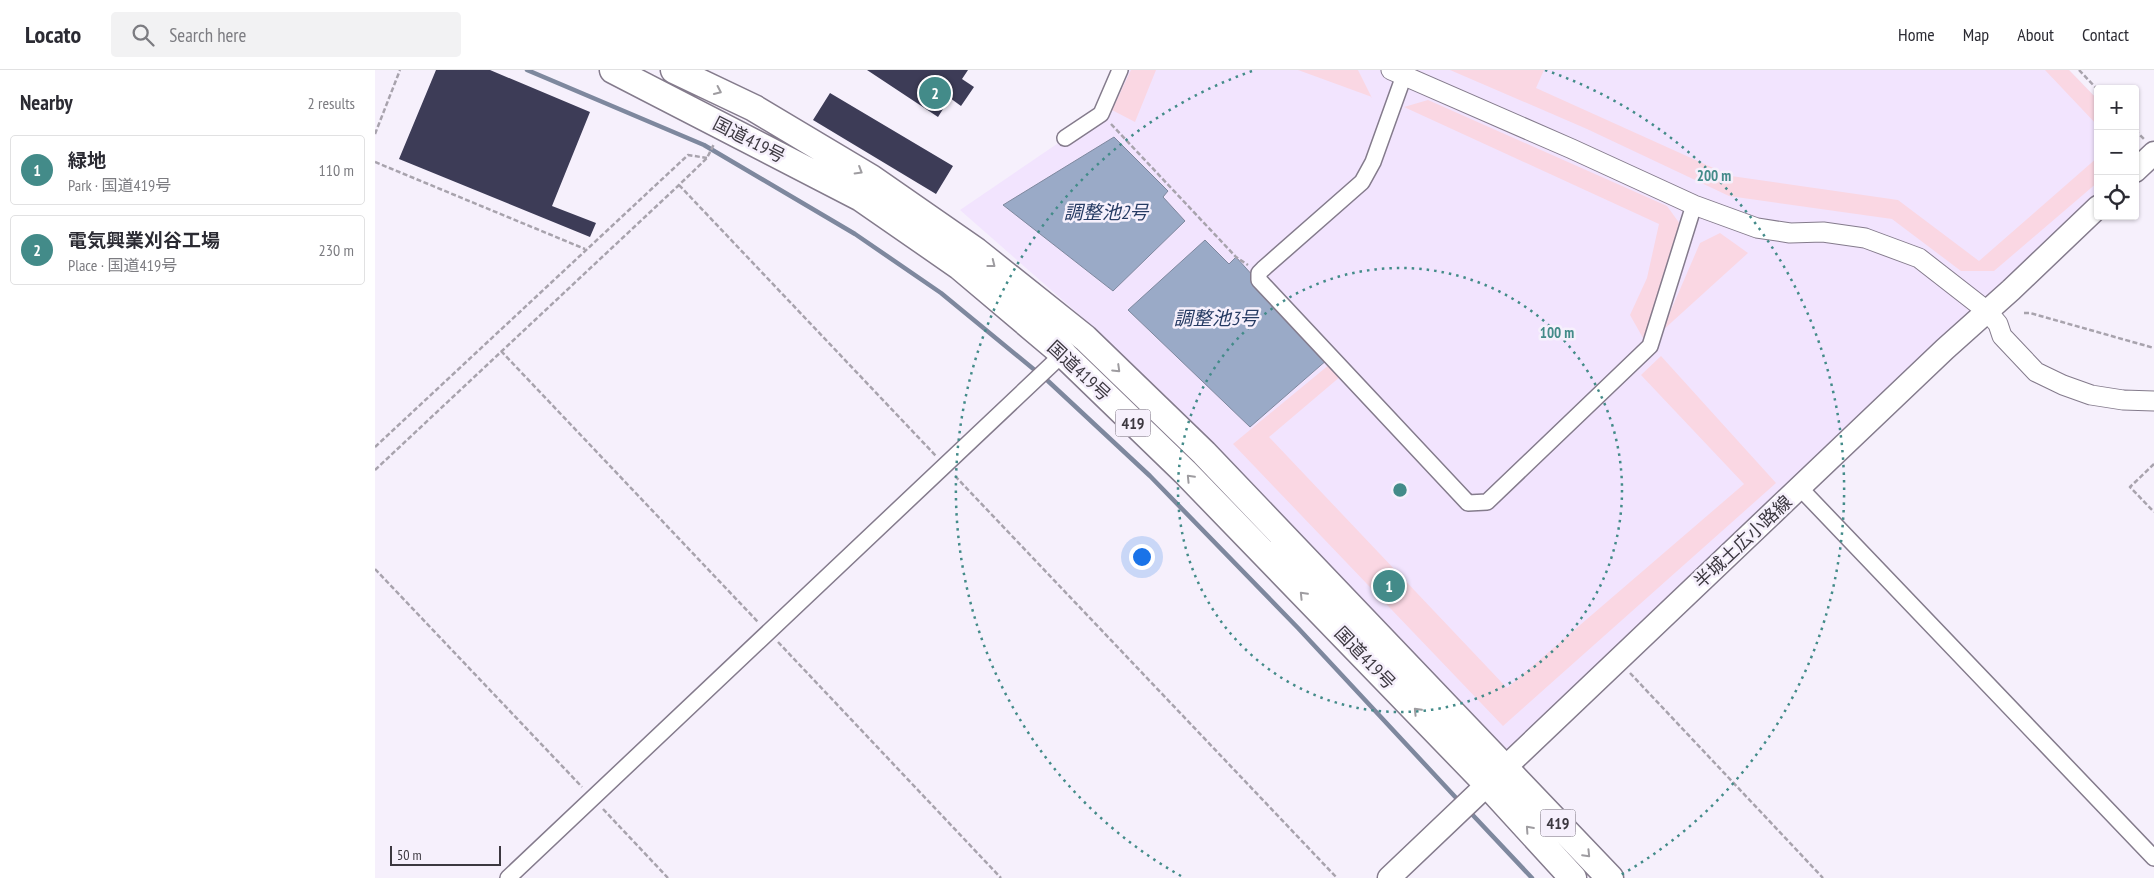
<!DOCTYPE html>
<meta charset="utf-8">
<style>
body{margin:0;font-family:"PT Sans Narrow","Noto Sans JP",sans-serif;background:#f2f2f3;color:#2b2b33}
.controls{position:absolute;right:15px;top:15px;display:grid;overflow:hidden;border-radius:5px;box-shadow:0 1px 4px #0004}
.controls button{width:45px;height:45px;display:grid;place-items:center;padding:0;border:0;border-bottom:1px solid #e1e1e2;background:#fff;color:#2b2b33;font:25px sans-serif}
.scale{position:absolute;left:15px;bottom:12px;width:111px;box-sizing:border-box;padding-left:5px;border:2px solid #3c3840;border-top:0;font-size:14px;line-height:18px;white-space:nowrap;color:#3c3840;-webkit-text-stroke:4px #f6f0fc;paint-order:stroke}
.you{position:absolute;left:766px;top:486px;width:18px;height:18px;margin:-12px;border:4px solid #fff;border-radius:50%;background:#1a73e8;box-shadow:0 0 0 8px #1a73e833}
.badge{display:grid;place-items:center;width:32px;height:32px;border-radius:50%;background:#438b89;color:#fff;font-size:16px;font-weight:700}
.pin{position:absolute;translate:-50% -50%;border:2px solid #fff;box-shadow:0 1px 5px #0006}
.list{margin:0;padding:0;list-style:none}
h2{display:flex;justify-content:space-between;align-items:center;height:65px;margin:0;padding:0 20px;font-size:21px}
h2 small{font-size:16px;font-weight:400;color:#7c7c81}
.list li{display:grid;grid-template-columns:32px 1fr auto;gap:15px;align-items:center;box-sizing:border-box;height:70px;margin:0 10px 10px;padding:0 10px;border:1px solid #e1e1e2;border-radius:5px}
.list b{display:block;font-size:19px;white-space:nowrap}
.list p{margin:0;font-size:16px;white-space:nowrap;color:#7c7c81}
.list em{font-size:16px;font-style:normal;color:#7c7c81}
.icon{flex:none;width:28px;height:28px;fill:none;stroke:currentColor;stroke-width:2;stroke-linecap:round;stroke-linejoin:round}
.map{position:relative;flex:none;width:1779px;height:808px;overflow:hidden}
header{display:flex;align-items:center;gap:30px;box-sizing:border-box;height:70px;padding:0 25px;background:#fff;border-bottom:1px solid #e1e1e2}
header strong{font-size:24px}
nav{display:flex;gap:28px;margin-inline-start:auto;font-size:18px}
.search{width:350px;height:45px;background:#f2f2f3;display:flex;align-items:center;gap:12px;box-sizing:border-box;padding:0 18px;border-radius:5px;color:#7c7c81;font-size:19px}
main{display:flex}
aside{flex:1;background:#fff}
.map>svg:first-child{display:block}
.built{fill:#f2e4fe}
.green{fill:#fad7e3}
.water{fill:#9aaac7;stroke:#7e889e}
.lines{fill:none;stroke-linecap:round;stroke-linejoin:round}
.stream{stroke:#7e889e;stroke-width:4.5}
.building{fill:#3d3c57}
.minor-casing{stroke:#847b8c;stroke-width:18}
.tertiary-casing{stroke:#847b8c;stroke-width:21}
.secondary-casing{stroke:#847b8c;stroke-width:25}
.trunk-casing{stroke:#847b8c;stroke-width:29}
.path{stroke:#a8a3ad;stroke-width:2.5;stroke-dasharray:5 2.5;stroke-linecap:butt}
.minor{stroke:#fff;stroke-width:15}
.tertiary{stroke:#fff;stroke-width:19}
.secondary{stroke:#fff;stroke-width:22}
.trunk{stroke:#fff;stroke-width:26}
.oneway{stroke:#9e9ca0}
.ring{fill:none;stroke:#438b89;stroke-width:2.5;stroke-dasharray:2.5 5}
.labels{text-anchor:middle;stroke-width:5;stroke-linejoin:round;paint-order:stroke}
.shield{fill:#f6f0fc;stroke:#746f78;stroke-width:1}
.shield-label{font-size:16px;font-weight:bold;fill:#3c3840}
.street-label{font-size:18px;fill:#3c3840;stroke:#f6f0fc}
.water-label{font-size:19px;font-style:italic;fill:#263b63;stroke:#f6f0fc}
.centre{fill:#438b89;stroke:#f6f0fc;stroke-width:2.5}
.ring-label{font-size:15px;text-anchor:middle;font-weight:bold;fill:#438b89;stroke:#f6f0fc;stroke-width:5;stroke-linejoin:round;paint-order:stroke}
</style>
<header>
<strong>Locato</strong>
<div class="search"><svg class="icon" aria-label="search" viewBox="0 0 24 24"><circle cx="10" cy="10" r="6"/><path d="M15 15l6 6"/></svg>Search here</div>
<nav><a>Home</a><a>Map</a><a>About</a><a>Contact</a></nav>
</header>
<main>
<aside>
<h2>Nearby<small>2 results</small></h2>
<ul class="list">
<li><span class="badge">1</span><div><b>緑地</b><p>Park · 国道419号</p></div><em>110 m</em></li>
<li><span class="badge">2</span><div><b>電気興業刈谷工場</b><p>Place · 国道419号</p></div><em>230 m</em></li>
</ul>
</aside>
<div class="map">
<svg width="1779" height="808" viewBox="0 0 1779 808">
<rect width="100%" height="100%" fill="#f6f0fc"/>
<path class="built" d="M745,0H1694L1723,30V124L1636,220L1130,687L724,262L585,140L726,44Z"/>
<path class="green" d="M756,0H781L760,52L737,40Z
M923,0H983L997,28V27Z
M1075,0H1169L1161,18L1356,106L1523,130L1604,191L1723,87V112L1619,201H1586L1517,149L1354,126L1212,59Z
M1670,0H1694L1723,30V56Z
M1053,30L1292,136L1305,154L1289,217L1268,268L1255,245L1272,208L1284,154L1029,37Z
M1345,163L1373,183L1287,261L1325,173Z
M1286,286L1401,413L1128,656L858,374L955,294L966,306L894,367L1132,618L1369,414L1266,305Z"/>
<path class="water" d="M739,67L793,121L788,127L810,151L738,221L628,135Z
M830,170L854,194L861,187L953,289L875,357L753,240Z"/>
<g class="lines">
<path class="stream" d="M152,0L329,75L480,164L566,223L673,311L775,406L923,558L1084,731
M1093,740L1157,808"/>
</g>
<path class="building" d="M61,0H115L215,42L177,136L221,153L215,167L24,89Z
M492,0H593L587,9L599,17L586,36L575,28L563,47Z
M455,23L578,96L561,124L438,50Z"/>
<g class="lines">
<g class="minor-casing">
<path id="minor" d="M1031,0L998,92L987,112L888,199L884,203V210L1093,433L1112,432L1275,276L1319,135
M690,68L726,44L745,0
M1425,418L1779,788
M133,808L692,280"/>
</g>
<g class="tertiary-casing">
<path id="tertiary" d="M1016,0L1197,79L1319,135L1382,158L1415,163L1448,162L1490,168L1544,188L1612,241L1623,254L1627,266L1661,302L1688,315L1716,325L1748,330L1779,331"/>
</g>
<g class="secondary-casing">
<path id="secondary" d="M1760,101L1779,83
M1014,808L1570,279L1636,220L1723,137"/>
</g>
<g class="trunk-casing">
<path id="trunk" d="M238,0L486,128L584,196L687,283L810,402L1112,714L1198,808
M299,0L379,38L496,108L601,181L710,268L829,383L1235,808"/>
</g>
<path class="path" d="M1704,0L1723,20
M736,54L861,187L873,195
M1760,60L1769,69
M0,64L25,0
M0,92L210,179
M304,115L561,386
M1649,243H1655L1779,278
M126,281L383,552
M0,377L313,85L332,88
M1779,394L1755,417L1779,442
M0,400L304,115L332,88L339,74
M580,406L962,808
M0,499L207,717
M403,572L626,808
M1255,603L1448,808
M228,739L293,808"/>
<use href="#minor" class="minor"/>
<use href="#tertiary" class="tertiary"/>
<use href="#secondary" class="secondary"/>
<use href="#trunk" class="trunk"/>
</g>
<defs><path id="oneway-chevron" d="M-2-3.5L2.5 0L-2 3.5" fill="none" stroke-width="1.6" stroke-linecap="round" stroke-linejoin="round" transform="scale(1.25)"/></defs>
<g class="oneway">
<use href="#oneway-chevron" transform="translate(343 21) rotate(25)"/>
<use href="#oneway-chevron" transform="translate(484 101) rotate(31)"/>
<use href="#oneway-chevron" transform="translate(617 194) rotate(38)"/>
<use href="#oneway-chevron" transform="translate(742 299) rotate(44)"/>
<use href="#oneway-chevron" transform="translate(815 408) rotate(-134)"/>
<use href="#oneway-chevron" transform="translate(928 525) rotate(-134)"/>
<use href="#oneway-chevron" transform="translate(1042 641) rotate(-134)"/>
<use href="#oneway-chevron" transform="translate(1154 759) rotate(-132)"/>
<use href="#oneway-chevron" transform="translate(1212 784) rotate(46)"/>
</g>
<g class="ring">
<circle cx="1025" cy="420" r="222"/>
<path d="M806 806A444 444 0 0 1 880 0M1170 0A444 444 0 0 1 1244 806"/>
</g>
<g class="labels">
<g class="shield">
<rect x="740.5" y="339.5" width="35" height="27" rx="4"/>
<rect x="1165.5" y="739.5" width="35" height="27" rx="4"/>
</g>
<g class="shield-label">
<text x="758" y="359">419</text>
<text x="1183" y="759">419</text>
</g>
<g class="street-label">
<text transform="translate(374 70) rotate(27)" y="6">国道419号</text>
<text transform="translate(704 301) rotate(43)" y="6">国道419号</text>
<text transform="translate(1368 472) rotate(-43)" y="6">半城土広小路線</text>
<text transform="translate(990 588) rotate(46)" y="6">国道419号</text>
</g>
<g class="water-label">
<text x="731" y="149">調整池2号</text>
<text x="841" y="255">調整池3号</text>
</g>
</g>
<circle cx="1025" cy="420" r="8" class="centre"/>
<g class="ring-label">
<text x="1339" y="111">200 m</text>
<text x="1182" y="268">100 m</text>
</g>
</svg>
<div class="controls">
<button>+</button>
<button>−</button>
<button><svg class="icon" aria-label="locate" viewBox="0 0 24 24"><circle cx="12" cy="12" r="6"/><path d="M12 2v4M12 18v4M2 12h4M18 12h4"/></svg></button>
</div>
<div class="scale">50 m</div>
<div class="you"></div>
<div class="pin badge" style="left:1014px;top:516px">1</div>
<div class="pin badge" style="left:560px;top:23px">2</div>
</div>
</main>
